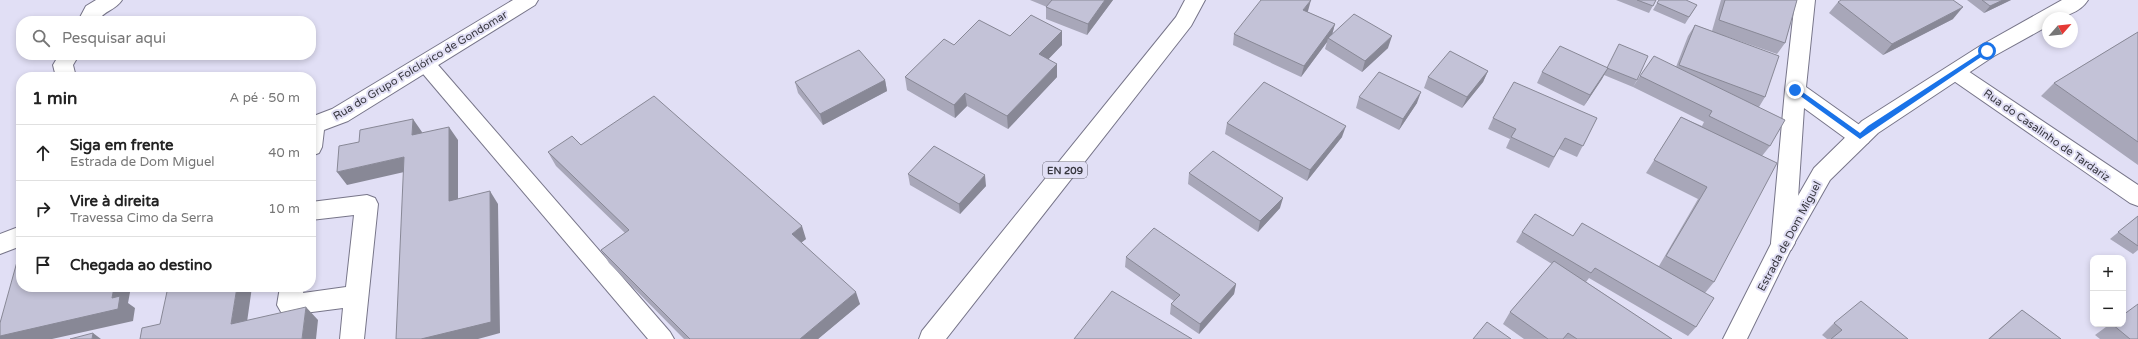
<!DOCTYPE html>
<html lang="pt">
<meta charset="utf-8">
<style>
body{margin:0;font-family:"Varela Round",sans-serif;background:#f2f2f2;color:#222}
.controls{position:absolute;right:12px;bottom:12px;display:grid;overflow:hidden;border-radius:8px;box-shadow:0 2px 6px #0003}
.controls button{width:36px;height:36px;display:grid;place-items:center;padding:0;border:0;border-bottom:1px solid #e0e0e0;background:#fff;color:#222;font:20px sans-serif}
.compass{position:absolute;left:2042px;top:12px;width:36px;height:36px;border-radius:50%;background:#fff;box-shadow:0 2px 6px #0003;rotate:62deg}
.stop{position:absolute;width:12px;height:12px;margin:-9px;border:3px solid #1a73e8;border-radius:50%;background:#fff}
.stop.end{background:#1a73e8;border-color:#fff;box-shadow:0 1px 4px #0008}
.list{margin:0;padding:0;list-style:none}
h2{display:flex;justify-content:space-between;align-items:center;height:52px;margin:0;padding:0 16px;font-size:17px}
h2 small{font-size:13px;font-weight:400;color:#767676}
.list li{display:grid;grid-template-columns:26px 1fr auto;gap:12px;align-items:center;box-sizing:border-box;height:56px;padding:0 16px;border-top:1px solid #e0e0e0}
.list b{display:block;font-size:15px;white-space:nowrap}
.list p{margin:0;font-size:13px;white-space:nowrap;color:#767676}
.list em{font-size:13px;font-style:normal;color:#767676}
.icon{flex:none;width:22px;height:22px;fill:none;stroke:currentColor;stroke-width:2;stroke-linecap:round;stroke-linejoin:round}
.map{position:relative;flex:none;width:2138px;height:339px;overflow:hidden}
.search{position:absolute;background:#fff;box-shadow:0 2px 6px #0003;left:16px;top:16px;width:300px;height:44px;display:flex;align-items:center;gap:10px;box-sizing:border-box;padding:0 14px;border-radius:16px;color:#767676;font-size:15px}
.panel{position:absolute;background:#fff;box-shadow:0 2px 6px #0003;left:16px;top:72px;width:300px;height:220px;border-radius:16px}
.map>svg:first-child{display:block}
.lines{fill:none;stroke-linecap:round;stroke-linejoin:round}
.service-casing{stroke:#777589;stroke-width:2}
.minor-casing{stroke:#777589;stroke-width:2}
.primary-casing{stroke:#777589;stroke-width:2}
.service{fill:#fff;fill-rule:evenodd}
.minor{fill:#fff;fill-rule:evenodd}
.primary{fill:#fff;fill-rule:evenodd}
.wall{fill:#a8a7b9}
.shaded-wall{fill:#888896}
.building{fill:#c3c2d7;stroke:#888896}
.route{fill:#1a73e8}
.labels{text-anchor:middle;stroke-width:4;stroke-linejoin:round;paint-order:stroke}
.shield{fill:#e1dff5;stroke:#6a6976;stroke-width:1}
.shield-label{font-size:10px;font-weight:bold;fill:#37373f}
.street-label{font-size:11px;fill:#37373f;stroke:#e1dff5}
</style>
<div class="map">
<svg width="2138" height="339" viewBox="0 0 2138 339">
<rect width="100%" height="100%" fill="#e1dff5"/>
<g class="lines">
<g class="service-casing">
<path id="service" d="M425,56L432,58L670,332L674,339H648L418,68L415,63L418,58Z"/>
</g>
<g class="minor-casing">
<path id="minor" d="M96,0H122C116,10 103,11 98,21H78L86,6Z
M513,0H538L535,5L348,121L324,130L322,147L319,153L311,156V117L332,109Z
M1795,0H1815L1806,87L1868,131L1871,137L1868,143L1860,145L1852,143L1804,108L1795,243L1791,250L1783,253L1775,250L1771,243L1785,90Z
M59,55H79L73,65L76,77H56L53,65Z
M1955,64L1962,67L2138,185V206L2130,203L1948,77L1945,72L1948,67Z
M367,195L375,198L378,204L364,339H340L343,308L289,315L281,312L277,305L280,287H304L303,293L346,287L354,215L311,220V202Z
M21,226V246L0,254V234Z"/>
</g>
<g class="primary-casing">
<path id="primary" d="M1185,0H1205L1191,26L946,339H919L922,331L1176,17Z
M2062,0H2088C2080,13 2062,18 2048,18V26L1994,56L1878,133L1830,180L1791,249L1747,339H1723L1775,236L1814,168L1862,121L1980,46Z"/>
</g>
<use href="#service" class="service"/>
<use href="#minor" class="minor"/>
<use href="#primary" class="primary"/>
</g>
<path class="wall" d="M1030,0H1113L1087,35L1046,19V7H1047Z
M1616,0H1656L1649,13Z
M1721,0H1797L1785,43L1777,54L1725,36L1765,97L1759,107L1770,146L1762,156L1714,282L1705,293L1696,327L1688,336L1589,278L1586,282L1672,339H1524L1503,324L1510,312L1552,264L1516,242L1522,232L1573,236L1659,266L1698,199L1646,173L1681,117L1702,126L1704,122L1633,87L1640,76L1676,67L1688,36L1695,25L1712,31Z
M1967,0H2011L1984,13Z
M1838,2L1953,19L1883,55L1829,13Z
M1657,3L1697,5L1685,24L1653,10Z
M1308,11V12L1335,24L1332,34L1388,48L1362,72L1325,49L1327,42L1301,77L1233,45L1234,34Z
M1062,31V45L1048,59L1057,77L1008,129L967,106L955,118L907,90L905,77L954,45L1010,36Z
M2138,32V165L2041,96L2054,83Z
M1606,67L1637,80L1633,87L1604,75L1584,106L1537,83L1542,72Z
M1488,71L1483,82L1462,108L1424,88L1428,77Z
M885,80L887,91L823,125L798,93L795,82Z
M1359,97L1417,103L1399,130L1356,108Z
M1493,118H1597L1577,157L1559,149L1549,168L1506,148L1510,139L1488,129Z
M1227,123L1342,137L1307,181L1225,134Z
M581,145L806,239L801,242L860,304L818,339H684L609,263L601,250L625,233L556,166L548,152Z
M1189,173L1280,208L1258,232L1188,184Z
M908,174L986,186L960,214L910,185Z
M2138,216V250L2133,254L2110,239Z
M1126,257L1236,284L1234,294L1199,334L1170,314L1171,304L1174,301L1125,267Z
M2022,310L2061,339H1988L2010,320Z
M1834,323L1908,339H1827L1822,335Z
M2110,324H2123L2138,339H2100L2095,335Z"/>
<path class="shaded-wall" d="M1105,0H1113L1087,35L1088,24Z
M1311,0L1308,11L1301,21L1303,10Z
M2003,0H2011L1984,13L1990,6Z
M1963,7L1953,19L1883,55L1892,44Z
M1335,24L1332,35L1328,38L1327,42L1301,77L1304,66Z
M1062,31V45L1040,68L1039,54Z
M1392,36L1388,48L1362,72L1365,61Z
M1057,64V77L1008,129L1007,116Z
M1608,68L1602,79L1584,106L1590,95Z
M1488,71L1483,82L1462,108L1467,97Z
M885,80L887,91L823,125L820,114Z
M1421,92L1417,103L1399,130L1403,119Z
M965,93L967,106L955,118L954,105Z
M413,119L422,132L421,148L412,135Z
M1346,126L1342,137L1307,181L1310,170Z
M449,127L458,140V213L449,201Z
M404,157L413,170L347,185L337,172Z
M985,175L986,186L960,214L959,204Z
M490,191L498,204L500,333L478,339H421Z
M1283,198L1280,208L1258,232L1260,221Z
M802,226L806,239L796,247L792,234Z
M1236,284L1234,294L1199,334L1200,324Z
M114,287H131L128,303L135,308L133,321L52,339H0V336L112,298Z
M237,287H252L245,336L231,324Z
M856,292L860,304L818,339H800Z
M306,307L318,320L316,339H302Z
M93,333L101,339H92Z"/>
<path class="building" d="M1052,0H1105L1088,24L1046,7Z
M1261,0H1311L1303,10L1335,24L1304,66L1234,34Z
M1637,0H1656L1653,6Z
M1659,0H1686L1697,5L1689,17L1657,3Z
M1725,0H1797L1785,43L1719,20Z
M1841,0H1953L1963,7L1892,44L1838,2Z
M1982,0H2003L1990,6Z
M1354,14L1392,36L1365,61L1328,38Z
M1031,15L1062,31L1039,54L1057,64L1007,116L965,93L954,105L905,77L944,39L954,45L979,20L1010,36Z
M1695,25L1779,56L1765,97L1679,65Z
M2138,32V142L2054,83Z
M1619,44L1648,56L1637,80L1607,68Z
M1560,46L1608,68L1590,95L1542,72Z
M859,50L885,80L820,114L795,82Z
M1450,51L1488,71L1467,97L1428,77Z
M1654,56L1785,120L1770,146L1709,116L1712,111L1640,76Z
M1379,72L1421,92L1403,119L1359,97Z
M1264,82L1346,126L1310,170L1227,123Z
M1514,82L1597,118L1583,146L1565,138L1554,157L1511,137L1516,129L1493,118Z
M654,96L802,226L792,234L856,292L800,339H690L601,250L629,230L548,152L572,136L581,145Z
M1681,117L1777,163L1714,282L1666,256L1707,187L1654,160Z
M413,119L412,135L449,127V201L490,191L491,322L421,339H396L404,157L337,172L339,146L359,142L360,130Z
M934,146L985,175L959,204L908,174Z
M1213,151L1283,198L1260,221L1189,173Z
M1535,214L1573,236L1582,223L1714,298L1696,327L1595,268L1591,273L1522,232Z
M2138,216V246L2118,232Z
M1154,228L1236,284L1200,324L1171,304L1180,295L1126,257Z
M20,251H21V287H114L112,298L120,296L118,309L0,336V323Z
M1554,261L1672,339H1577L1568,333L1563,339H1548L1510,312Z
M168,287H237L231,324L306,307L302,339H140L142,328L160,324Z
M1112,291L1192,339H1074Z
M1861,301L1908,339H1831L1842,330L1834,323Z
M2138,304V339H2130L2112,324H2123V315Z
M2022,310L2061,339H1989Z
M1487,322L1511,339H1473Z
M93,333L92,339H70Z"/>
<path class="route" d="M1985,50L1990,51L1860,139L1792,90L1797,88L1860,133L1868,126Z"/>
<g class="labels">
<rect class="shield" x="1043" y="162" width="44" height="16" rx="3"/>
<g class="shield-label">
<text x="1065" y="174">EN 209</text>
</g>
<g class="street-label">
<text transform="translate(420 65) rotate(-31)" y="4">Rua do Grupo Folclórico de Gondomar</text>
<text transform="translate(2047 135) rotate(35)" y="4">Rua do Casalinho de Tardariz</text>
<text transform="translate(1789 236) rotate(-62)" y="4">Estrada de Dom Miguel</text>
</g>
</g>
</svg>
<div class="controls">
<button>+</button>
<button>−</button>
</div>
<svg class="compass" viewBox="-18 -18 36 36"><path d="M0-13l5 13h-10z" fill="#e53935"/><path d="M0 13l5-13h-10z" fill="#767676"/></svg>
<div class="stop" style="left:1987px;top:51px"></div>
<div class="stop end" style="left:1795px;top:90px"></div>
<div class="search"><svg class="icon" aria-label="search" viewBox="0 0 24 24"><circle cx="10" cy="10" r="6"/><path d="M15 15l6 6"/></svg>Pesquisar aqui</div>
<section class="panel">
<h2>1 min<small>A pé · 50 m</small></h2>
<ul class="list">
<li><svg class="icon" aria-label="ahead" viewBox="0 0 24 24"><path d="M12 20V5M6 11l6-6 6 6"/></svg><div><b>Siga em frente</b><p>Estrada de Dom Miguel</p></div><em>40 m</em></li>
<li><svg class="icon" aria-label="right" viewBox="0 0 24 24"><path d="M7 20v-9h11M14 6l5 5-5 5"/></svg><div><b>Vire à direita</b><p>Travessa Cimo da Serra</p></div><em>10 m</em></li>
<li><svg class="icon" aria-label="arrive" viewBox="0 0 24 24"><path d="M6 21V4h12l-3 4 3 4H6"/></svg><div><b>Chegada ao destino</b></div></li>
</ul>
</section>
</div>
